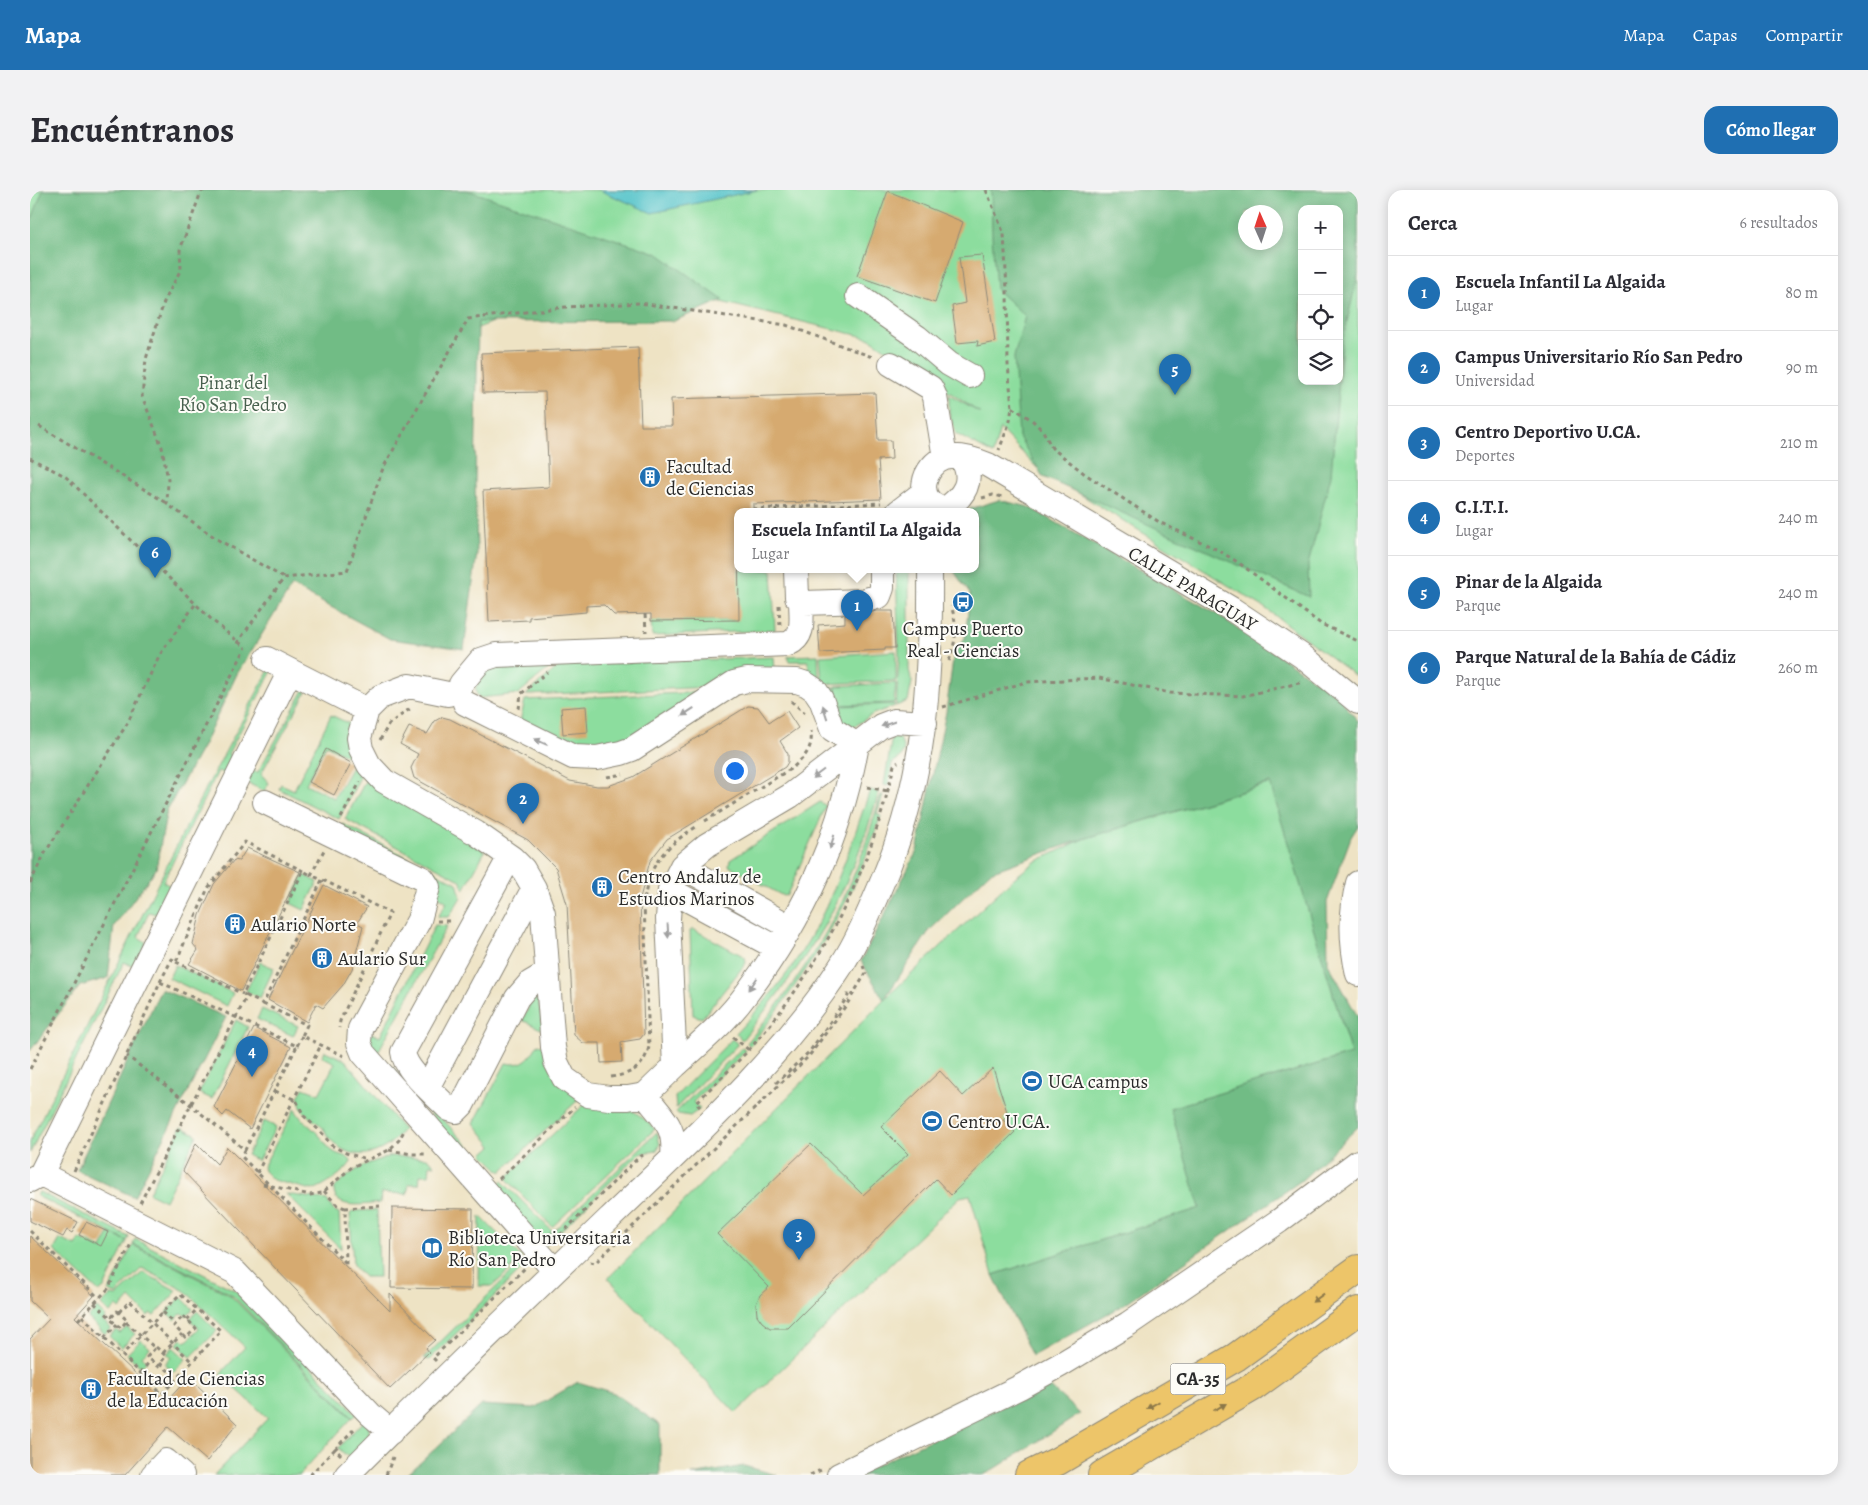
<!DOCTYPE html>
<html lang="es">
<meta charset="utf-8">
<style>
body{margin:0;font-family:Alegreya,serif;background:#f2f2f3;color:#2b2b33}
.controls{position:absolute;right:15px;top:15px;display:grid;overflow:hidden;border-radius:10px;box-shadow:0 2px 12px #0003}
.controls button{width:45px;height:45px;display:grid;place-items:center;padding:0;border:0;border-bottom:1px solid #e1e1e2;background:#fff;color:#2b2b33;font:25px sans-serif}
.compass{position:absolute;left:1208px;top:15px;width:45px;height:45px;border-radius:50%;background:#fff;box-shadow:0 2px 12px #0003;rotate:357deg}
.you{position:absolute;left:704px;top:580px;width:18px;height:18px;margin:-12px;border:4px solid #fff;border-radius:50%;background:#1a73e8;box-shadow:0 0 0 8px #1a73e833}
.badge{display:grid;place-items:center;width:32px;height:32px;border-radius:50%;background:#1f6fb2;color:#fff;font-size:16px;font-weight:700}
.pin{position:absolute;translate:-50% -41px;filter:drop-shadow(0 1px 2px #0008)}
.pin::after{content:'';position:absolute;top:26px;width:18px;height:15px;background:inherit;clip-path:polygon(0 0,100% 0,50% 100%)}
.popup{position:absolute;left:704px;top:318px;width:245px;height:65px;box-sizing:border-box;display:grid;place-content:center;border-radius:10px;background:#fff;filter:drop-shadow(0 1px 4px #0005);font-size:16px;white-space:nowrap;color:#7c7c81}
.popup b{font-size:19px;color:#2b2b33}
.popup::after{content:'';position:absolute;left:50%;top:100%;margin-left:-10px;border:10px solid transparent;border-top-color:#fff}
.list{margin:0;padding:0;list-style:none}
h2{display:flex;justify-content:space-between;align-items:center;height:65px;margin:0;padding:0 20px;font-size:21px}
h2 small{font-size:16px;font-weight:400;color:#7c7c81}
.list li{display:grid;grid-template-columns:32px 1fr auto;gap:15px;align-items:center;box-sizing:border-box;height:75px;padding:0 20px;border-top:1px solid #e1e1e2}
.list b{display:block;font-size:19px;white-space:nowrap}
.list p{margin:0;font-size:16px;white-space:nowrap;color:#7c7c81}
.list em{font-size:16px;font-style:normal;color:#7c7c81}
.icon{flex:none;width:28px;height:28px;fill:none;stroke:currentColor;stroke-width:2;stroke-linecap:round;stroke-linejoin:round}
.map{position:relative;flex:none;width:1328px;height:1285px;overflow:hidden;border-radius:15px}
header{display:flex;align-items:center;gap:30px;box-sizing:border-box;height:70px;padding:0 25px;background:#1f6fb2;color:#fff}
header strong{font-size:24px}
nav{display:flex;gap:28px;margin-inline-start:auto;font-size:18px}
.intro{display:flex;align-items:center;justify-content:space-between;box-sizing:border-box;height:120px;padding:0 30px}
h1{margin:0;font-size:35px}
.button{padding:12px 22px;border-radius:15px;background:#1f6fb2;color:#fff;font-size:18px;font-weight:700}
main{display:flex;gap:30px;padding:0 30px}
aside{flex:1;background:#fff;border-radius:15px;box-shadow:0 2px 12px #0003}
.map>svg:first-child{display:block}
.green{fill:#8cdd9e;stroke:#5c8464;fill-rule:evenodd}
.forest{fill:#71bc85;stroke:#4e7458;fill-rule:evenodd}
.water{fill:#56c4ca;stroke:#40787a}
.building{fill:#d6aa70}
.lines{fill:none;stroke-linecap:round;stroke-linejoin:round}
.minor-casing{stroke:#8c8778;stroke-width:26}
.highway-casing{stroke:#8c8778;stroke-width:30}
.path{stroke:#8c8778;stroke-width:3;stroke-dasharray:4 4;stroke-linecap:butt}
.minor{stroke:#fff;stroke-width:24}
.highway{stroke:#edc569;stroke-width:28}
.oneway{fill:#a0a0a0}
.oneway2{fill:#8c784a}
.labels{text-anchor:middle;stroke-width:4;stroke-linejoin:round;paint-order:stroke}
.shield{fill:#fdfcf7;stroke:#6a6a68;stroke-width:1}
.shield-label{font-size:18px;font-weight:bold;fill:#2b2b2b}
.park-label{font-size:19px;fill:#48604e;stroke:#fdfcf7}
.poi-label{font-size:19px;fill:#2b2b2b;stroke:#fdfcf7;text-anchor:start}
.street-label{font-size:19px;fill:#2b2b2b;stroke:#fdfcf7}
</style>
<header>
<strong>Mapa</strong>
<nav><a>Mapa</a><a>Capas</a><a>Compartir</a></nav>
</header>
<div class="intro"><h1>Encuéntranos</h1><a class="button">Cómo llegar</a></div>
<main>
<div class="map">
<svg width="1328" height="1285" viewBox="0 0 1328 1285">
<rect width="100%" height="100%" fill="#fdfcf7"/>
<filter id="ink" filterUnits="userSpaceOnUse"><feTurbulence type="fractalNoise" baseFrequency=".02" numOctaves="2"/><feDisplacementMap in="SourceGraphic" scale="10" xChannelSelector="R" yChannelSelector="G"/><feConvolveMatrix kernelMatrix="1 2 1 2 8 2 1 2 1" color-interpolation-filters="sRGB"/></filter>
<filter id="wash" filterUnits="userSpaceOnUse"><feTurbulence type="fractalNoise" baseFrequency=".0096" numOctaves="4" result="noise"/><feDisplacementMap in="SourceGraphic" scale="20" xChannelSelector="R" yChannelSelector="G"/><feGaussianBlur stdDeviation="1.12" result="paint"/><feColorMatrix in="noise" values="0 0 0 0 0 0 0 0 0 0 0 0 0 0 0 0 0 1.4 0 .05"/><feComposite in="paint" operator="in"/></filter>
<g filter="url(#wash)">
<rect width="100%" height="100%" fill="#eee3c4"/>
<path class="green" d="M0,0H1328V488L1235,418L1006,277L970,239L963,264L926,244L919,223V205L950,223L839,148L576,84L417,151L266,358L0,821ZM1272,19H1309V191H1272ZM1216,22H1246V52H1216Z
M707,362L708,380H742L745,440L622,446L621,431L708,430Z
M866,380H879V480L882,492L878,511L866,516L869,467Z
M866,461V491L792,494L790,466Z
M788,465L789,491L754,480L779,479L778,471H759L758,466Z
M744,467L745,480L683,497L496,505L530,475Z
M523,475L488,504L449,508C440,497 452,485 460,477Z
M239,480L242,481L198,564L208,570L201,586L188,581L133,692L142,697L129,725L119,722L108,747L116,752L104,777L94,772L0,963V951L167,615Z
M866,493L864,513L807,515L806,496Z
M793,497H805L806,516L864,514L865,516L843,524L822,538H811Z
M274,500L276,502L231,584L239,593L234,601L213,591L223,581L228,582Z
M677,502L595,557L549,563L489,536L495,510Z
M301,525L322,535L325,570L296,555L276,594L304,608L323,575L333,581L309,629L249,599L251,594L264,600Z
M862,547L870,548L874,560L870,568L862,573L858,596L854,595Z
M337,588L455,661L434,700L430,690L315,629Z
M1241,593L1321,864L1141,918L1171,1018L963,1085L940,1005L930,1007L706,1223L578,1088L860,804L984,688L1005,672L1053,649Z
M840,600L849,602C835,649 818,694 794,736C771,776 741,813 712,850L706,843C727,821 747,798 765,772C800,721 820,658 840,600Z
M851,605H853L847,624L851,626C841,652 832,680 819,705C792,760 758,808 720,856L717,853C755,807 792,757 817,701C831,670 841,637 851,605Z
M790,612L796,616L757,705L753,706L699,676L700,670Z
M313,634L427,693L431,707L419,727H408L417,712L310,640Z
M274,685L288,692L274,720L260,713Z
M405,735L417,736L348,862L349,868L365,879L374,889L366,892C353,878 331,864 339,842L350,847Z
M663,739L715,767L716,773L672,828L663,825L660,741Z
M230,772L244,778L230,808L216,801Z
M145,775L203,803L197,816L139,788Z
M505,807L508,809L513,840L492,830L499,817L495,814L500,808Z
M232,819L268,836L263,846L227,829Z
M206,830L218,837L182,909L169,903Z
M702,849L708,854L646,918L645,907Z
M508,854L515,856L548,910L471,982L453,964L462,956L444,933L476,873C493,877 500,868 508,854Z
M712,858L716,861L663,912L670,919L660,926L648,924L646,922Z
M295,861L315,870L373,939C358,963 326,975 303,952C298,948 296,941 291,936C286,931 278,927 273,921C270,917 270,911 268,907L273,898L289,904L305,873L292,866Z
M382,897L467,986L459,994L380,900Z
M556,913C592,915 598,913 625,939L522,1037L476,988Z
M265,918C269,930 280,935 288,944C294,950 297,958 304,962C310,966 317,965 321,971C319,980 291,998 282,1000L243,990L234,981L233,977Z
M234,931L246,937L228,971L217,965Z
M151,937L167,945L135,1011L119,1003Z
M627,942L630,955L626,961L609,964L515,1056L512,1052Z
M362,966L397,968L405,975H400L399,985H390L389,994H379L377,1004L351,1003L350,1013C336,1014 303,1021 304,999C318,982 340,971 362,966Z
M472,991L522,1041L511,1052L462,999Z
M9,1002L99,1047L97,1051L7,1006Z
M256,1004L297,1010L303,1020L309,1023L311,1059Z
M347,1020L349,1087H334L323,1075L320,1024L323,1021Z
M450,1026L492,1068L463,1096H449Z
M79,1043L97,1051L74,1098L69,1102L24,1060L30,1049L46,1056L50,1049L72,1059Z
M105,1049L206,1101L327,1224L323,1228L201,1104L103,1054Z
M103,1055L200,1105L322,1228L269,1285H184L238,1228L190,1184L215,1157L155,1101L112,1078L86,1104L79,1101Z
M492,1072V1079L399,1170L394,1168Z
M113,1082L147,1101L124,1126L120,1123L118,1126L100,1108L90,1119L87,1116L80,1123L71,1115L81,1105L87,1106Z
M151,1107L163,1119L156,1126L152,1123L145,1130L136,1122Z
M67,1118L76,1127L73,1131L81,1138L75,1144L58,1128Z
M167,1121L187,1141L161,1167L147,1154L152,1148L156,1152L169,1139L160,1129Z
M97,1137L105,1144L91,1158L79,1146L86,1140L90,1143Z
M111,1150L120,1158L112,1166L117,1171L111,1177L97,1164Z
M143,1157L156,1169L144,1182L135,1174L141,1167L137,1164Z
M335,1229C347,1248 331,1254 318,1267L308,1258Z"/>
<path class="forest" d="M13,0H437L627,63L693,110L644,131L448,132L445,293L447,363L434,459L360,449L262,396L207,484L174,554L137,620L126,679L84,736L78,788L50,796L0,861V34Z
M961,0H1328V84L1312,153L1301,285L1278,375L1279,407L1013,287L989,247L984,167L995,126L966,99L962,46ZM1272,19H1309V191H1272ZM1246,22V52H1216V22Z
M969,310L999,317L1185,423L1307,505L1328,531V636L1321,647L1297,712L1298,773L1328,827V937L1272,990L1093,1115L1002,1166L963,1085L1170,1018L1140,918L1321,864L1240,593L1053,649L960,682L899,741L854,810L831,771L887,661L916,522L924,462L935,448L940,404L923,380H946V322H938L940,319Z
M131,799L196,827L104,1007L47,980Z
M548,1192L584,1203L630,1235V1285H377L452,1215L504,1218Z
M1018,1195L1050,1224L960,1282L952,1285H825Z
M714,1276L747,1285H662Z"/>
<path class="water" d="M569,0H727L622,23Z"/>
<g id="blocks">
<path class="building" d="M858,1L933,32L905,113L827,86Z
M952,65L965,152L947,156L948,151L927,153L922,116L935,113L929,67Z
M608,157L611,236H642L641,209L845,203L848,250H861L862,269L848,270L851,309L723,314V322H708L709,430L621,431V424L584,425L574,415L556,416V422L499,427V430L459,432L453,301L519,297L515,202L453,203L451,163Z
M846,421H863L865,458H855V460L790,463L788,435L815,433V425H834Z
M556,516L558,542L533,544L531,518Z
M718,516L728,517L739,532L757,521L768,538L750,551L758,564V572L755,577L637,649L620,671L610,708L614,844L610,849L591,852L592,872L571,873L570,853H553L544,845L537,714L526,678L498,650L384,588L381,578L388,564L370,554L379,537L397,544L405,531L412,527L420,529L540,591L567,596H578L603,587Z
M296,559L321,573L304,605L279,592Z
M217,658L270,682L211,801L159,774L168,760L163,754L170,725L184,694L204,670L209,671Z
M294,695L337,717L327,733L333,736L322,779L313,795L293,818L286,814L277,832L238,810Z
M224,838L261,857L220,939L197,921L193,926L184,917Z
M963,878L978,925L973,930L985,942L921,1005L906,989L758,1138H740L732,1132L727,1125L726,1114L730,1105L739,1097L687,1044L781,954L833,1005L878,964L851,937L910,881L933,906Z
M166,953L187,974L197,957L360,1121V1104L405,1150L396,1158L399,1162L360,1199L153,981Z
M0,1009L48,1032L42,1043L37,1040L33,1047L0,1031Z
M362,1018L443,1019L442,1099L361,1098Z
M56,1032L78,1042L71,1056L49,1045Z
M0,1046L64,1106L45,1127L136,1212L159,1187L207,1234L177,1271L138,1237L95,1285H0V1149L19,1129L0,1111Z"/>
</g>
</g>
<g filter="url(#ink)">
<use href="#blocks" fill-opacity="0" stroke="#8c8778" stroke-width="1"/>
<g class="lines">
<g class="minor-casing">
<path id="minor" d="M828,106L887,147L919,174L940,186
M861,174L901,198L905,207L915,268
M932,269C945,290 934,307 915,319C881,313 894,274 915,268C928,264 946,270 958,275L1203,420L1272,466L1328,512
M868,322L894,302
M766,380L767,407L774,413L833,411L849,406L852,398V380
M237,469L337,520
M431,494L451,470L466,465L758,454C776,446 771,428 771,410
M418,504L379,496L350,507L337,520L329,548L331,559L339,575L354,591L446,643L482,668L493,679L504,698L513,723L523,857L526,872L534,888L558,905L579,908H598L615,905L645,876L638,729L640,700L652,676L677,655L760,606L851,536L864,531L895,533
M435,513L543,567L567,568L591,563L602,559L704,493L717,490L767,491L776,494L785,500L791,509L802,539L827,555
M235,612L393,689L398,697L389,730L330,839L329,853L333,863L525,1081
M482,668L475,676L373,862C375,881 406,905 419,919L426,921L432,915L487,808L500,793L517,783
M652,676L760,737
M1328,693C1320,724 1321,754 1328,784
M640,700L747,758
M645,876C670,853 697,831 717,803C775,726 809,649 827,555
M398,896L504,698
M615,905C633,929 646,935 643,967
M11,984L205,1082L340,1224L361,1242
M0,990L11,984L259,483
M123,1285L136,1271L152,1285
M317,1285C403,1198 491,1114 579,1029C661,950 749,872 811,776C828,750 841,718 853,690C896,587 901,489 900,380
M809,1285L990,1197L1030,1175L1098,1134L1249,1031L1328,972"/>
</g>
<g class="highway-casing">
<path id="highway" d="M999,1285L1028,1271L1206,1167L1328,1079
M1072,1285L1223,1197L1328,1121"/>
</g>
<path class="path" d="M174,0L171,2L150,60L151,79L134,112L116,169L112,206L132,257L138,290L137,314L187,349L254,388
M956,0L974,44L977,100L978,175L982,217L980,231L969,260
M982,217L1002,230L1013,241L1022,258L1055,284L1129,332L1188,360L1209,373L1291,434L1328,451
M9,236L137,313
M0,268L35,286L183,431L216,458
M952,308L963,305L973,307
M746,318L851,313
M723,319L746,318V322
M749,415L750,437
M615,424L616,442
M207,453L254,388L317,381L353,278L438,129L536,117L610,113L756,135L845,168
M919,471C926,452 928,435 921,416
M761,511L775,523
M913,517L996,492L1069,488L1140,503L1213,506L1273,492
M489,519L491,504L517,482
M350,550L359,534L381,518
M577,587L593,584
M837,597L858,601
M311,628L330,592
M675,631L762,578C775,567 783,559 781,541
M293,690L360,723L310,831L309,838
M0,693L15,663L97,534L129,466L166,413
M407,731H423
M146,772L213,804
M130,792L142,769L146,772L178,698L215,652L273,681
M217,806L213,804L273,681L281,685
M233,814L277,835L272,846L314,866
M703,847L720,861
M267,856L272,846
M0,879L216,457
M581,887C602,884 613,878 619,857L614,713C618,675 634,657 666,637
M746,893L780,861L818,806V801
M245,901L266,910L274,926L293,944L301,955L316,963L336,969
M670,917L666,913C687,891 710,871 730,847C796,768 842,676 864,575L868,572
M215,960L212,967L316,1073
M359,960L382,964H398
M44,981L130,792L267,856L215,960L161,915L97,866
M227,983L291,855
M469,989L545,917
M233,994L280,1005L292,1003L322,977L359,960L369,950L375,939
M294,1001L307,1015L315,1018L316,1077
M110,1013L217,806L233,814L292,690L281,685L294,660
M315,1018L350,1016
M0,1041L69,1108
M526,1052L528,1047L610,966L617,965
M560,1072L565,1073L779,866L817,814L836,783L833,776
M64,1113L81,1128
M87,1121L97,1130L91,1138L80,1129Z
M89,1122L100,1111L162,1172
M133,1122L145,1134
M52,1126L132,1204L191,1141L150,1104L92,1165
M153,1126L166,1138L156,1148L144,1136Z
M48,1130L78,1099L102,1052
M157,1130L167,1119
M96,1132L125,1158
M74,1148L87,1134
M126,1157L136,1166L128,1176L117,1167Z
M133,1163L152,1144
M406,1171L403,1168L497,1076
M130,1173L146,1188
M110,1183L121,1170
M311,1265L305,1259L326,1237
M280,1285L305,1259
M356,1285L363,1267
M780,1285L791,1280"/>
<use href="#minor" class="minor"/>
<use href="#highway" class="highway"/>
</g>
<defs><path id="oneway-solid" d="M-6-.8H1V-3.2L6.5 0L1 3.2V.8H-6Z" transform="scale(1.25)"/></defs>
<g class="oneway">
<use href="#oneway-solid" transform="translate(658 522) rotate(147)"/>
<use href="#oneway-solid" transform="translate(795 522) rotate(-108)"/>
<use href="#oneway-solid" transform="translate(858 534) rotate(161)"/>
<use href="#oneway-solid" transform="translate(511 552) rotate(-155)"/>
<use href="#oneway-solid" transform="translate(788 584) rotate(143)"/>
<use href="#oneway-solid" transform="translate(802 652) rotate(108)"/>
<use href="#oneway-solid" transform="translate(638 741) rotate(87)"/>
<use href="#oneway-solid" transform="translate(723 794) rotate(124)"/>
</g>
<g class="oneway2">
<use href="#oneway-solid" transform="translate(1288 1108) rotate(144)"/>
<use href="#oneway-solid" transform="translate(1123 1215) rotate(150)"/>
<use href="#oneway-solid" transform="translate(1190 1217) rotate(-30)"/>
</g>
</g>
<defs>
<g id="building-disc" transform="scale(1.125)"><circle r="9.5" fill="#1f6fb2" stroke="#fdfcf7"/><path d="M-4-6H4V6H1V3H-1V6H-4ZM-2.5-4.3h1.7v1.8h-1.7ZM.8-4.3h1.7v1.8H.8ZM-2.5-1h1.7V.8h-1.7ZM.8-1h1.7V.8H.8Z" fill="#fff"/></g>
<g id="bus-disc" transform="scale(1.125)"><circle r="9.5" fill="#1f6fb2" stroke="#fdfcf7"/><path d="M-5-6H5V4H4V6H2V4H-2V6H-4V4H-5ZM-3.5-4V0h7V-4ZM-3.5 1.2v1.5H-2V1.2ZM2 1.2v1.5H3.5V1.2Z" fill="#fff"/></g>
<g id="stadium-disc" transform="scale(1.125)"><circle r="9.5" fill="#1f6fb2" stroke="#fdfcf7"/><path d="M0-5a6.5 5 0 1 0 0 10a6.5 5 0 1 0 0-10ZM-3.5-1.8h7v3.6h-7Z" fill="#fff"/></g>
<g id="library-disc" transform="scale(1.125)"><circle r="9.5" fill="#1f6fb2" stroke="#fdfcf7"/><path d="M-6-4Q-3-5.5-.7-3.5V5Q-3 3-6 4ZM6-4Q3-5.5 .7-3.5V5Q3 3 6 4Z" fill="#fff"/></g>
</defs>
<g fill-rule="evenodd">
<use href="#building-disc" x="620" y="287"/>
<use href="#bus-disc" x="933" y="412"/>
<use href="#building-disc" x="572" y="697"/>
<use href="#building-disc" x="205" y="734"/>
<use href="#building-disc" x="292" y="768"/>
<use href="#stadium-disc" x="1002" y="891"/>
<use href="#stadium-disc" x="902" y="931"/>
<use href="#library-disc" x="402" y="1058"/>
<use href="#building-disc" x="61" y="1199"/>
</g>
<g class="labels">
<rect class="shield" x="1140.5" y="1173.5" width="55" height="31" rx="4"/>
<g class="shield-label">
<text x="1168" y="1195">CA-35</text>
</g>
<g class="park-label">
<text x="203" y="199">Pinar del<tspan x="203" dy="22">Río San Pedro</tspan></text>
</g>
<g class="poi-label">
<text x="636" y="283">Facultad<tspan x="636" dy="22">de Ciencias</tspan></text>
<text x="933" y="445" text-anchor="middle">Campus Puerto<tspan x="933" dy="22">Real - Ciencias</tspan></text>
<text x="588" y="693">Centro Andaluz de<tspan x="588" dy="22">Estudios Marinos</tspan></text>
<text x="221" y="741">Aulario Norte</text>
<text x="308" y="775">Aulario Sur</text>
<text x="1018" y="898">UCA campus</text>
<text x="918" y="938">Centro U.CA.</text>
<text x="418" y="1054">Biblioteca Universitaria<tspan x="418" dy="22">Río San Pedro</tspan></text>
<text x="77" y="1195">Facultad de Ciencias<tspan x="77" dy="22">de la Educación</tspan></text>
</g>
<g class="street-label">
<text transform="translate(1163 398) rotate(31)" y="7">CALLE PARAGUAY</text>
</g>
</g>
</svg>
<div class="controls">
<button>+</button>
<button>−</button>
<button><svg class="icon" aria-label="locate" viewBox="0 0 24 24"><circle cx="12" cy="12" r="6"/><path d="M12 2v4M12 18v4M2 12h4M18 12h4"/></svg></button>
<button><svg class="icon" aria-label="layers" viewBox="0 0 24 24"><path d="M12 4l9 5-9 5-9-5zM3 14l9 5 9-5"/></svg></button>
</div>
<svg class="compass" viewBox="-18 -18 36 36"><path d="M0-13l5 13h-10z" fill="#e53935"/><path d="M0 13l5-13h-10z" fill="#7c7c81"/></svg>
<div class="you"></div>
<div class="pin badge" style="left:827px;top:441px">1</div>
<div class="popup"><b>Escuela Infantil La Algaida</b>Lugar</div>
<div class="pin badge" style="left:493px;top:634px">2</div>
<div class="pin badge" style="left:769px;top:1070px">3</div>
<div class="pin badge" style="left:222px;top:887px">4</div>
<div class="pin badge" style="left:1145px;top:205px">5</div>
<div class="pin badge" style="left:125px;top:388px">6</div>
</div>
<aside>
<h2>Cerca<small>6 resultados</small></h2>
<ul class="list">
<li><span class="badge">1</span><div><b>Escuela Infantil La Algaida</b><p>Lugar</p></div><em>80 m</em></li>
<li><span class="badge">2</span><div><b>Campus Universitario Río San Pedro</b><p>Universidad</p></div><em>90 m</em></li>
<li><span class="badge">3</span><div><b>Centro Deportivo U.CA.</b><p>Deportes</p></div><em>210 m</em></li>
<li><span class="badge">4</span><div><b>C.I.T.I.</b><p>Lugar</p></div><em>240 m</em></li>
<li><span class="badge">5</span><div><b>Pinar de la Algaida</b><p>Parque</p></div><em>240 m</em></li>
<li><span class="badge">6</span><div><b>Parque Natural de la Bahía de Cádiz</b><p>Parque</p></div><em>260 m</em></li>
</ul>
</aside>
</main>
